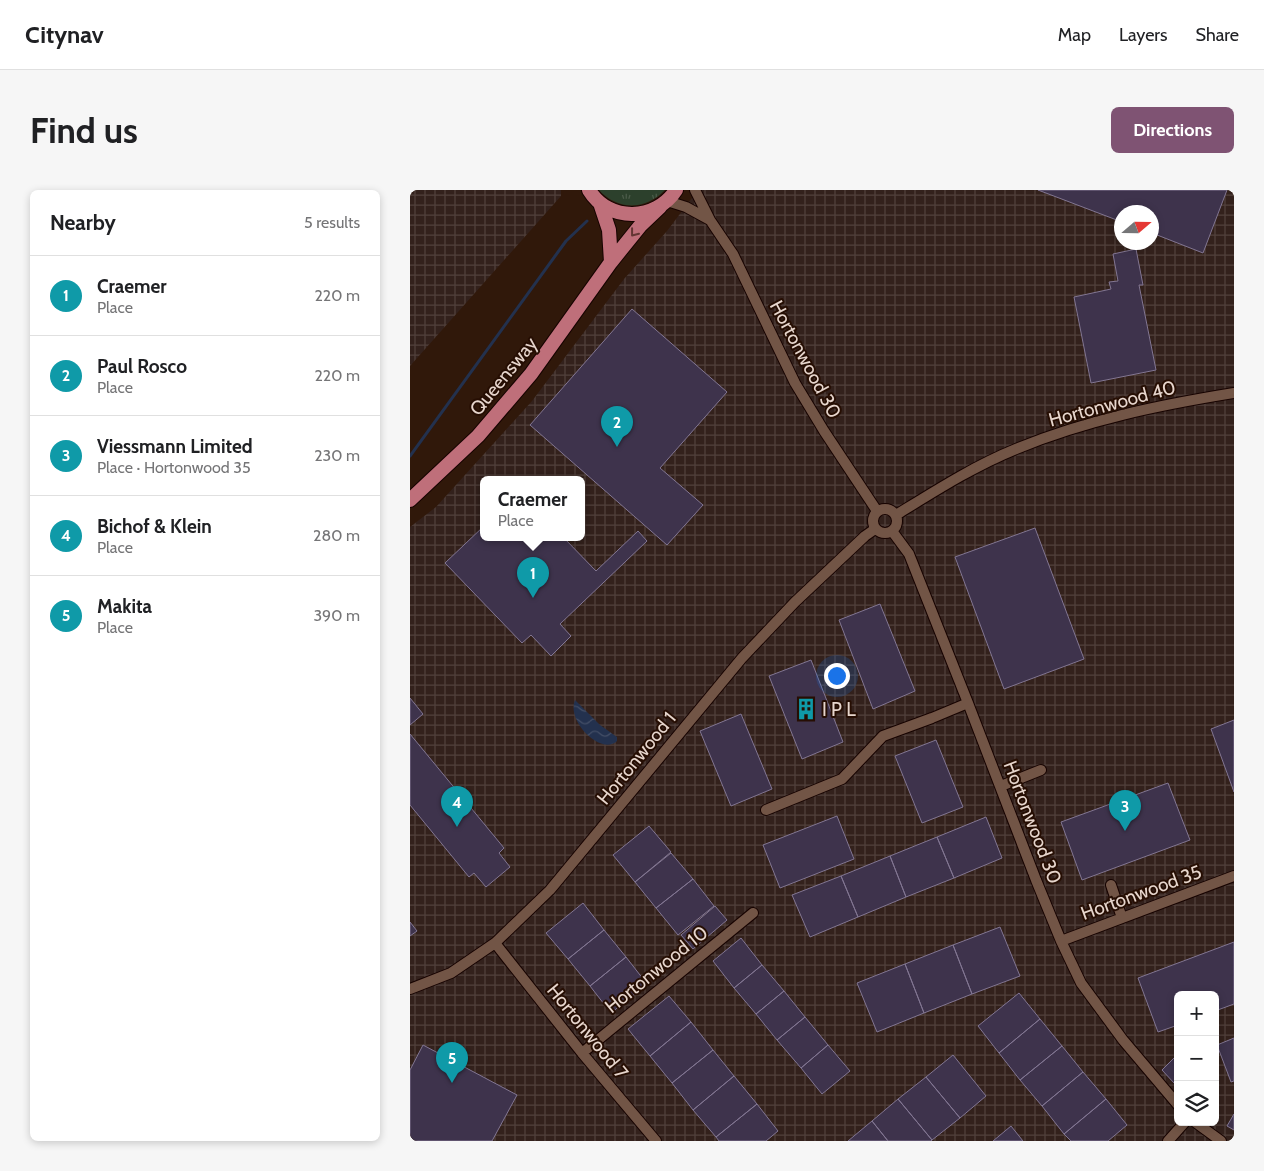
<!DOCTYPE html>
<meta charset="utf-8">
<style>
body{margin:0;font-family:Cabin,sans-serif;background:#f6f6f6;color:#202124}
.controls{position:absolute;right:15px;bottom:15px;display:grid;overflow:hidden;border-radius:8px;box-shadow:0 2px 8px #0003}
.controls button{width:45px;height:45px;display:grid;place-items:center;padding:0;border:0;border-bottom:1px solid #e0e0e0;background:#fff;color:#202124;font:25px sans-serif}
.compass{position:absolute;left:704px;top:15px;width:45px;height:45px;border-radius:50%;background:#fff;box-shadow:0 2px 8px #0003;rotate:70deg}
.you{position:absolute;left:426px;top:485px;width:18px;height:18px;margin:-12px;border:4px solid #fff;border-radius:50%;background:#1a73e8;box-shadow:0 0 0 8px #1a73e833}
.badge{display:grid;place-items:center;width:32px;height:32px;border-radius:50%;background:#7f5373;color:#fff;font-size:16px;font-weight:700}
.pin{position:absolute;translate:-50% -41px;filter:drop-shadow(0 1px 2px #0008)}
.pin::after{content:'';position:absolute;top:26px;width:18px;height:15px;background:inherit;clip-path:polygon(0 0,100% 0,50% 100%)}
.popup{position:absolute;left:70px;top:286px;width:105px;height:65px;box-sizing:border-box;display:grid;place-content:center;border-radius:8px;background:#fff;filter:drop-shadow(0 1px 4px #0005);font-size:16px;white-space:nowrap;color:#757577}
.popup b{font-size:19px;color:#202124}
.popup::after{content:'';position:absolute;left:50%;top:100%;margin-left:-10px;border:10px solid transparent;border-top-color:#fff}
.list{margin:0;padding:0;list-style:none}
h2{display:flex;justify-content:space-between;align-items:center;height:65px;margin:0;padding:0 20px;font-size:21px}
h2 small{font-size:16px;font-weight:400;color:#757577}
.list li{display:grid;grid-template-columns:32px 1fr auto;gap:15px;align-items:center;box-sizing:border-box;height:80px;padding:0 20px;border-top:1px solid #e0e0e0}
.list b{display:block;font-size:19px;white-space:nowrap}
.list p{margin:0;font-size:16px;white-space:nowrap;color:#757577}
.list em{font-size:16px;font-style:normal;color:#757577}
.icon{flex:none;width:28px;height:28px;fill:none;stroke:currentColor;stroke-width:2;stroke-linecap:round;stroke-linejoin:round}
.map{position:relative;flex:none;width:824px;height:951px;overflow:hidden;border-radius:8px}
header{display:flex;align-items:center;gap:30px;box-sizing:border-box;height:70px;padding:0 25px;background:#fff;border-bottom:1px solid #e0e0e0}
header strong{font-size:24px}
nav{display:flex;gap:28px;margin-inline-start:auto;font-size:18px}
.intro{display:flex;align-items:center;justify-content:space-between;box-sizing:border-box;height:120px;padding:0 30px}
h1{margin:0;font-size:35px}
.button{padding:12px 22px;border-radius:8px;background:#7f5373;color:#fff;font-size:18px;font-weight:700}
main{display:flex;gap:30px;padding:0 30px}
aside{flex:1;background:#fff;border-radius:8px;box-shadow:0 2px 8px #0003}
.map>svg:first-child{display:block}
.industrial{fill:url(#industrial-grid);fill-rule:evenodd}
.grass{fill:url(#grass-tufts)}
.water{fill:url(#water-waves)}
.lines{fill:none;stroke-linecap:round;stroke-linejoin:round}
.stream{stroke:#23314e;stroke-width:3}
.building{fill:#3e334c;stroke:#827692}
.minor-casing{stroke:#170300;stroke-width:12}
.primary-casing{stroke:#170300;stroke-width:16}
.minor{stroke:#725546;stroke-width:10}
.primary{stroke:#bf6f7a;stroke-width:14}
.oneway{stroke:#633533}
.labels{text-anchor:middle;stroke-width:4;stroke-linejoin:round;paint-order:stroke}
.street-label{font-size:19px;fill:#e7d6cd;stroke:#260e03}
.poi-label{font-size:19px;fill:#e7d6cd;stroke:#260e03;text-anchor:start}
</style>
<header>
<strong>Citynav</strong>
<nav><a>Map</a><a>Layers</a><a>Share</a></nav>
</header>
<div class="intro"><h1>Find us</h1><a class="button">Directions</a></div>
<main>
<aside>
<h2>Nearby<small>5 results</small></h2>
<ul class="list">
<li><span class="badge" style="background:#0f9aa8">1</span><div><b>Craemer</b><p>Place</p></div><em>220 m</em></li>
<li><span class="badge" style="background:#0f9aa8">2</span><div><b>Paul Rosco</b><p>Place</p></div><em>220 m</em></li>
<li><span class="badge" style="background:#0f9aa8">3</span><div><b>Viessmann Limited</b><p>Place · Hortonwood 35</p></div><em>230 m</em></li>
<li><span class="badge" style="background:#0f9aa8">4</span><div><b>Bichof &amp; Klein</b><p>Place</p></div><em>280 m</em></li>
<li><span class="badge" style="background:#0f9aa8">5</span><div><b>Makita</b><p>Place</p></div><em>390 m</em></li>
</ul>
</aside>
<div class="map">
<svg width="824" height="951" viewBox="0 0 824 951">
<defs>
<pattern id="industrial-grid" width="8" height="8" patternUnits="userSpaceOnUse" patternTransform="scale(1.25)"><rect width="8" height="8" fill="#33211c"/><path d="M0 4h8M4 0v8" fill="none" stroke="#51403c"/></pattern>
<pattern id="grass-tufts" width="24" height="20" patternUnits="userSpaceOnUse" patternTransform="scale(1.25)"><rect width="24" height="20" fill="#2c402c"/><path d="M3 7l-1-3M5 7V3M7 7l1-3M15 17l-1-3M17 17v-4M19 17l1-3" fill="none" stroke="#4b5b49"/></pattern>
<pattern id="water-waves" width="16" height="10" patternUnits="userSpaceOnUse" patternTransform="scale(1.25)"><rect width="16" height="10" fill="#23314e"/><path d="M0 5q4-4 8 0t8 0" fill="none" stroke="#434e66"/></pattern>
</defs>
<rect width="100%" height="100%" fill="#30180a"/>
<path class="industrial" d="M0,0H151V6L0,176Z
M288,0H824V951H0V337L26,317L122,211L214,89L257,41ZM712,22H742V52H712ZM74,289H172V347H74ZM768,805H805V932H768Z"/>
<path class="grass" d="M189,0H255C236,20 208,21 189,0Z"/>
<path class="water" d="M165,510L190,535L207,547V551C192,566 156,532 165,510Z"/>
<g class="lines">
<path class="stream" d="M0,266L156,51L177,31"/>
</g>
<path class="building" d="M628,0H817L793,63L742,43V22H712V32Z
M726,59L733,95H729L746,180L681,193L664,107L701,99L699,92L708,91L703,64Z
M222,119L317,202L250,278L293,315L257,355L120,235Z
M74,336V347H153L186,381L228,341L237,351L150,434L161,446L141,466L121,445L112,453L35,373Z
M625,338L674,469L594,499L545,367Z
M470,414L505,501L463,519L429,430Z
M401,470L433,552L392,569L359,486Z
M0,508L13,524L0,535Z
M331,524L362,599L321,616L290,541Z
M824,530V602L801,539Z
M0,544L94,658L89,663L100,677L76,697L64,683L59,687L0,615Z
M526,550L553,617L512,633L485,566Z
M758,593L780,650L672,690L651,632Z
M427,626L444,669L370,698L353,655Z
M576,627L592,668L544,688L527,647Z
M239,636L261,662L225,692L203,665Z
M527,647L544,688L496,707L480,666Z
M261,663L283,689L246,718L225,692Z
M480,666L496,707L448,727L431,686Z
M431,686L448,727L400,747L382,705Z
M283,689L304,716L268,745L246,718Z
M173,713L194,740L158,769L136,743Z
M305,716L317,730L283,759L271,745Z
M0,732L7,741L0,746Z
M590,737L610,786L562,804L543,755Z
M194,740L216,767L180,796L158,769Z
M331,748L352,775L324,798L303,771Z
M824,752V814L805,821V805H768V835L748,842L728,788Z
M543,755L562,804L514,823L495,774Z
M216,767L237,794L201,823L180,796Z
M495,774L514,823L467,842L447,793Z
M352,775L374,801L346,824L324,798Z
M374,801L395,827L367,850L346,824Z
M609,803L630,829L589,863L568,836Z
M259,806L281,832L240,866L218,839Z
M395,827L418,855L391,878L367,850Z
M630,829L652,856L610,890L589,863Z
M281,832L303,860L262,893L240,866Z
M824,848V891L821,892L807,855Z
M13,855L107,905L82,951H0V880Z
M418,855L440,881L412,904L391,878Z
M652,856L673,882L632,916L610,890Z
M303,860L324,886L283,920L262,893Z
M768,864V889L764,893L752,880Z
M543,865L576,906L550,928L516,887Z
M673,882L696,909L654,944L632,916Z
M324,886L347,914L306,947L283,920Z
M516,887L550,928L522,950L488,909Z
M488,909L522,950L521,951H478L462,931Z
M696,909L717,935L698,951H661L654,944Z
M347,914L368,941L356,951H309L306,947Z
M824,924V940L817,936Z
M462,931L478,951H438Z
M601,936L613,951H583Z"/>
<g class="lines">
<g class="minor-casing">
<path id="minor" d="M285,0L300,30L323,64L385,193L414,241L467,321
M257,11L276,17L300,30
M463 331a12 12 0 1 1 24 0a12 12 0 1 1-24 0Z
M486,325C525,301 564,276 606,259C676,230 750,215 824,203
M482,341L499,364L558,513L626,690L651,751L671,793L713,850L768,915
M591,596L631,580
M356,620L432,589L473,546L522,528L558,513
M701,695L712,728
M651,751L824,686
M85,753L172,863L246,951
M0,799L41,783L85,753L140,700L332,468L385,412L455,346L465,339
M172,863L343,723
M785,932L811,951
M758,951L775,932"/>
</g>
<g class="primary-casing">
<path id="primary" d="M179,0C199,33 246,31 266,0
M190,13L199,40L201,72
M0,310L68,246L121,184L201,72L230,36L250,17"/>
</g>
<use href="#minor" class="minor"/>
<use href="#primary" class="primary"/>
</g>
<defs><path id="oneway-chevron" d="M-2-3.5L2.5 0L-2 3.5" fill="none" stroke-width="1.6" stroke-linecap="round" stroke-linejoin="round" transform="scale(1.25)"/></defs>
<use class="oneway" href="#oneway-chevron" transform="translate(224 43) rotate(128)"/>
<defs>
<g id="building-bare" transform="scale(1.725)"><path d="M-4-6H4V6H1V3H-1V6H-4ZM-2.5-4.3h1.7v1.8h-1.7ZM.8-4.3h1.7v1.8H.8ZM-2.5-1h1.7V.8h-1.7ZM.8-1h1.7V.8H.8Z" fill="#0f9aa8" stroke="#260e03" stroke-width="2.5" paint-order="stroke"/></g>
</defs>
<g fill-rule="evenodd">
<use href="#building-bare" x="396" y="519"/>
</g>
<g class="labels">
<g class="street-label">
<text transform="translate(396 169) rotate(62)" y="7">Hortonwood 30</text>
<text transform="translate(93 186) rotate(-51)" y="7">Queensway</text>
<text transform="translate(702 213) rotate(-15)" y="7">Hortonwood 40</text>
<text transform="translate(226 568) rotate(-51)" y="7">Hortonwood 1</text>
<text transform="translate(623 632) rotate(69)" y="7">Hortonwood 30</text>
<text transform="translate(731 702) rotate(-20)" y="7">Hortonwood 35</text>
<text transform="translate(246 779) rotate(-39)" y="7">Hortonwood 10</text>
<text transform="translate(178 841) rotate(51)" y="7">Hortonwood 7</text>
</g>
<g class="poi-label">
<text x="412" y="526">I P L</text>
</g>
</g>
</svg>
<div class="controls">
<button>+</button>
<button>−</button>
<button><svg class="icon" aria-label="layers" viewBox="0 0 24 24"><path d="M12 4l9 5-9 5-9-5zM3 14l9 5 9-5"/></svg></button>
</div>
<svg class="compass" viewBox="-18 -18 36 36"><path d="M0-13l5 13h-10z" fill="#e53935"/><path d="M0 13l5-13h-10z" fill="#757577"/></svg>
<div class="you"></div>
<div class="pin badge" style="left:123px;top:408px;background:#0f9aa8">1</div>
<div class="popup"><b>Craemer</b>Place</div>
<div class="pin badge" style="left:207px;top:257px;background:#0f9aa8">2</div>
<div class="pin badge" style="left:715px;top:641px;background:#0f9aa8">3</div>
<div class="pin badge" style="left:47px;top:637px;background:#0f9aa8">4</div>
<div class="pin badge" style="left:42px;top:893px;background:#0f9aa8">5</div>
</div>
</main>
